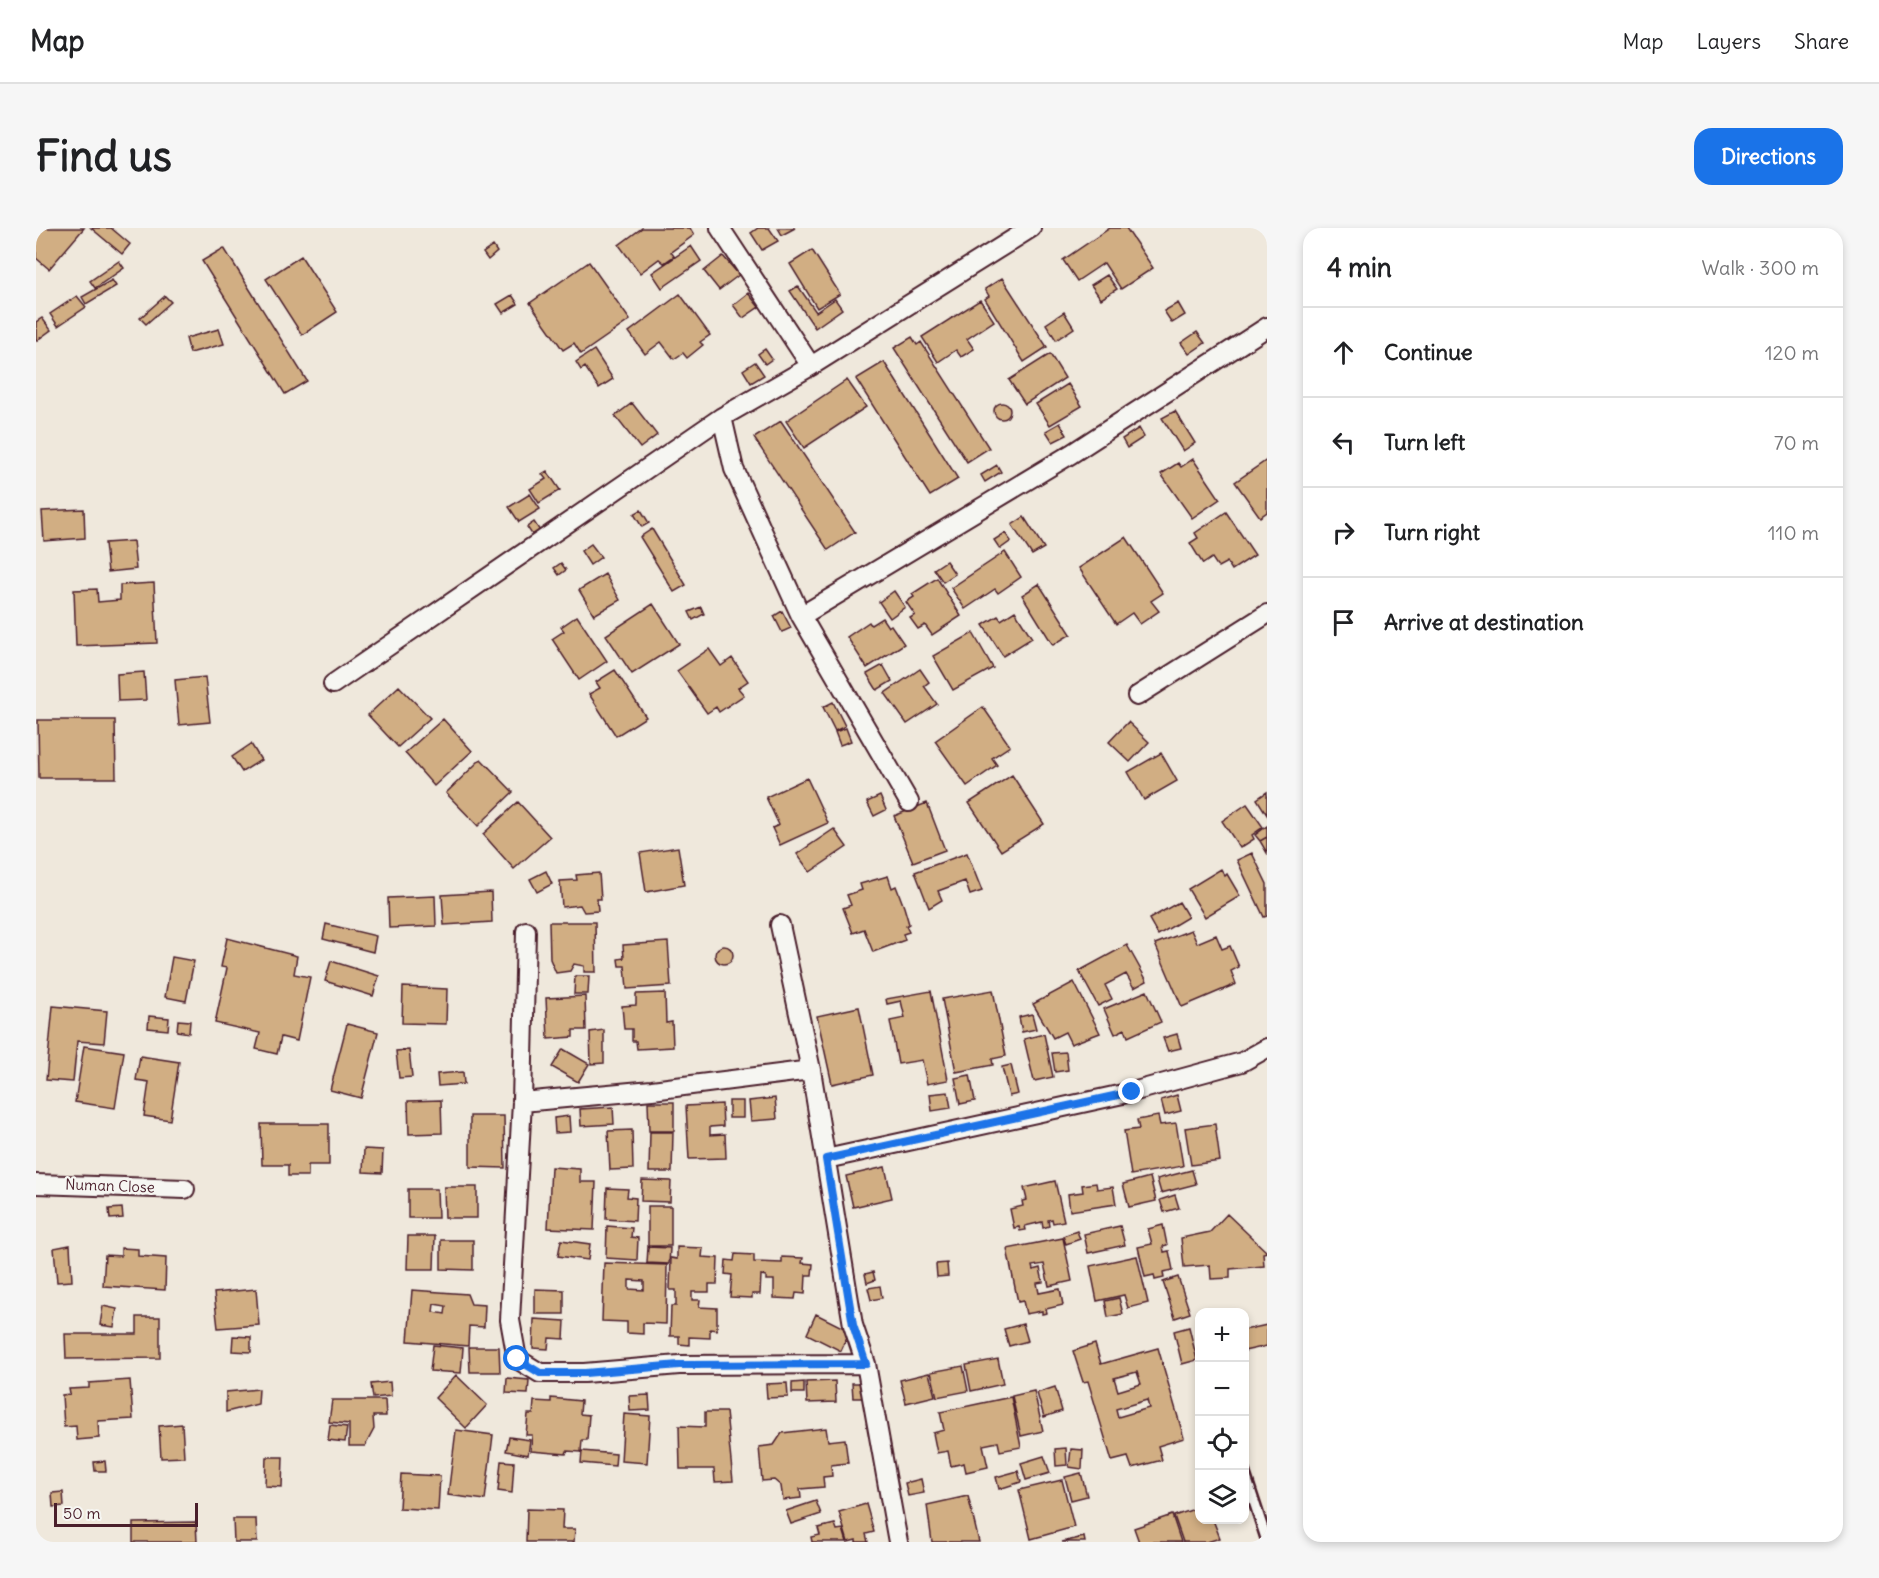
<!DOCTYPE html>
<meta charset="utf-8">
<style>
body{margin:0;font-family:Delius,sans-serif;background:#f6f6f6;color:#202124}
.controls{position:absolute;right:18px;bottom:18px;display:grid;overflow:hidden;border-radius:12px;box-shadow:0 3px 9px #0003}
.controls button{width:54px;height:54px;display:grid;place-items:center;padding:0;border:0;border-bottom:2px solid #e0e0e0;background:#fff;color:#202124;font:30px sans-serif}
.scale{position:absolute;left:18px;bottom:15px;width:144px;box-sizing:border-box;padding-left:6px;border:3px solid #4a1f2b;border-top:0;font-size:16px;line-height:21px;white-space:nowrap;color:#4a1f2b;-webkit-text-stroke:4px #f6f6f2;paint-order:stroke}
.stop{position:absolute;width:18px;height:18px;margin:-14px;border:4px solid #1a73e8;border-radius:50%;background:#fff}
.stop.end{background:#1a73e8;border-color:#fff;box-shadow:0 2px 6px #0008}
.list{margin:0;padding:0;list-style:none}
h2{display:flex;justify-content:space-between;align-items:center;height:78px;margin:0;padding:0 24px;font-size:26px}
h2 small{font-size:20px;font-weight:400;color:#757577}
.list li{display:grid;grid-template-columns:39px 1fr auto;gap:18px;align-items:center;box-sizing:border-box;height:90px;padding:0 24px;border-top:2px solid #e0e0e0}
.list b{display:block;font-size:22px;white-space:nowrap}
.list em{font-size:20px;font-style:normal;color:#757577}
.icon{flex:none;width:33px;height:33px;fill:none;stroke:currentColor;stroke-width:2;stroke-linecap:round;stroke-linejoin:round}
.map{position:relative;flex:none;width:1231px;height:1314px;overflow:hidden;border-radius:18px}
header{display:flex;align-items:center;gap:36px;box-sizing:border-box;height:84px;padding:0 30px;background:#fff;border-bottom:2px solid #e0e0e0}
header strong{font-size:28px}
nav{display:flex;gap:33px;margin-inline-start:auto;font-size:21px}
.intro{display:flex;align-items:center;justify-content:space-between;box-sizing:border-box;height:144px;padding:0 36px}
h1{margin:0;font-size:42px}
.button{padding:15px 27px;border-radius:18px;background:#1a73e8;color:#fff;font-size:21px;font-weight:700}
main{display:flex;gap:36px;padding:0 36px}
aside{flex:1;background:#fff;border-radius:18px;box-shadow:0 3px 9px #0003}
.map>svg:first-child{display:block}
.building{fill:#d1ae83;stroke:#4a1f2b;stroke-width:1.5;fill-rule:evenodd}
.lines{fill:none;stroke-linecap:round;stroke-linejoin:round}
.service-casing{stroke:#4a1f2b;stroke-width:14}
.minor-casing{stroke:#4a1f2b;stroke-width:22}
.service{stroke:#f6f6f2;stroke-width:9}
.minor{stroke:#f6f6f2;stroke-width:18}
.route{stroke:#1a73e8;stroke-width:8}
.labels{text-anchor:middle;stroke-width:4.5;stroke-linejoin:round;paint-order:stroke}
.street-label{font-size:15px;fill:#4a1f2b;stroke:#f6f6f2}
</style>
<header>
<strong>Map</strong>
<nav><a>Map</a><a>Layers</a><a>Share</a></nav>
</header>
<div class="intro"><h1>Find us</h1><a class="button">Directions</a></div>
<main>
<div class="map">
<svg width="1231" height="1314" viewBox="0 0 1231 1314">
<rect width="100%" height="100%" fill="#efe8dc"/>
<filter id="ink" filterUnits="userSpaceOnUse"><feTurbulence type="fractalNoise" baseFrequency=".0167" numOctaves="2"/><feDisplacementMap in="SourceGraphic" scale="12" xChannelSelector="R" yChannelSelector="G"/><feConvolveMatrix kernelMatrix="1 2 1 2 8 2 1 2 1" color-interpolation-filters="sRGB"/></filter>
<g filter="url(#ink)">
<path class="building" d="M0,0H48L13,41L0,30Z
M55,0H75L94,16L86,26Z
M606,0H654L658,7L635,24L638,28L628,35L623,31L604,45L583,17Z
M722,0H733L742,13L726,22L715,5Z
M742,0H759L746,7Z
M1074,0H1090L1117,40L1085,61L1068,35L1041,53L1027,32Z
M457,18L461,24L452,32L447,25Z
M655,18L665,33L626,60L616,45Z
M188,20L271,153L249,166L166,33Z
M776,22L804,66L781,80L754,36Z
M265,28L301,84L266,107L230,51Z
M687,28L703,47L683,62L668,43Z
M83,33L88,40L59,60L54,53Z
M553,34L594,92L545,126L538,115L527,122L494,75Z
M1071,47L1081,61L1065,71L1055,57Z
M966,50L1011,119L988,134L949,71L953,68L949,61Z
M76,52L80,58L50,76L46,69Z
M762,58L780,84L799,71L806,81L779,100L754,63Z
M712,65L723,79L707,90L697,77Z
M644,66L674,107L664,114L667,117L651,130L647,125L638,131L625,114L609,126L593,104Z
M476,67L482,76L467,85L461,76Z
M41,68L50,79L22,98L14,86Z
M129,68L135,74L110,96L104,90Z
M944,72L958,93L931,111L938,121L925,129L920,122L902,134L886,109Z
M1142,75L1149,87L1136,95L1128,83Z
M1028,84L1038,100L1020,112L1010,96Z
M6,90L15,102L0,113V94Z
M183,101L188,116L154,125L150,110Z
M1161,104L1169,115L1153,126L1145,115Z
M876,109L881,117L885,114L953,220L931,234L858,120Z
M729,121L736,131L729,136L722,126Z
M558,122L577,151L563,160L549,139L545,142L540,134Z
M1014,126L1029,150L989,176L973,152Z
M719,134L728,147L715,155L707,142Z
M848,134L922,251L894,268L820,151Z
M811,152L830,179L768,220L750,193Z
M1032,156L1046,178L1014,197L1000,176Z
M596,175L621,207L604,220L579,188Z
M958 183a8 8 0 1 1 16 0a8 8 0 1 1-16 0Z
M1139,183L1159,215L1147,223L1126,190Z
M745,193L819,304L792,322L718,210Z
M1024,195L1031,207L1017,214L1010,203Z
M1103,200L1108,209L1091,220L1086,211Z
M1157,231L1184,271L1156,290L1125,246L1142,235L1145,239Z
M1231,232V284L1224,289L1199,254Z
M961,237L965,244L949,254L945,247Z
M511,243L524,262L503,275L494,261L510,251L506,246Z
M494,266L504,281L483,294L473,279Z
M48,281L49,310L8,313L6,283Z
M605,282L613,295L606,299L598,286Z
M1190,284L1219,327L1196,342L1191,334L1182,339L1176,330L1167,336L1154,315L1162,310L1159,305Z
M988,289L1008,320L996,327L976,297Z
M498,294L504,303L497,308L491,299Z
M616,301L650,357L638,364L604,309Z
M969,305L975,313L964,321L958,312Z
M1090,309L1127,365L1115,373L1123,383L1104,396L1096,385L1080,396L1043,340Z
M97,313L100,341L72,344L69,315Z
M555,316L565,329L554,337L545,323Z
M969,324L985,349L962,365L959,361L929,381L915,360Z
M910,333L919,346L907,354L898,341Z
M525,335L530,342L523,347L518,340Z
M569,346L584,372L558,387L543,362Z
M901,350L925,388L896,407L889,397L882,401L874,390L879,387L870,374L878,369L876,366Z
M118,355L121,415L40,418L38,362L61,361L62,374L84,372V357Z
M1003,356L1035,406L1017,417L986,367Z
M858,363L869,379L854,390L843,374Z
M617,376L643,416L596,446L570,407Z
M665,379L668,386L657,392L653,384Z
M746,383L755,400L746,404L738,388Z
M979,383L996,410L967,428L947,397L962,388L965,392Z
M541,388L571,433L543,452L516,411L528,403L525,399Z
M846,390L852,399L855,397L868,416L831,440L811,409L833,394L835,397Z
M937,405L957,440L917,462L897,428Z
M673,421L685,438L696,430L712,453L702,460L708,467L683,484L680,479L671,485L641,443Z
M847,437L856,453L841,462L831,446Z
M884,441L893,454L888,458L901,476L871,496L849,465Z
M579,442L610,489L580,508L553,466L564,460L560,454Z
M108,444L110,472L82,473L81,446Z
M169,449L174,494L143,497L139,452Z
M363,458L394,490L362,519L332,487Z
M797,474L809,498L799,503L787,479Z
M947,479L974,518L956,530L961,537L931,558L899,513Z
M407,491L436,523L398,558L369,525Z
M2,492H79L80,550H3Z
M1092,494L1113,514L1094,534L1073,514Z
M810,500L815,513L804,517L799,504Z
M215,516L225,532L206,544L196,529Z
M1125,525L1141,553L1108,572L1092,544Z
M445,531L477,564L442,598L410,565Z
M976,547L1008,596L965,623L933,575Z
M771,550L792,595L744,617L736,600L743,597L730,569Z
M1231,564V587L1221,571Z
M844,568L850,582L838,588L831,574Z
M482,574L514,609L478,641L447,606Z
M891,575L909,622L877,634L858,588Z
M1211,576L1227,599L1216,607L1218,611L1204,620L1186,593Z
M1231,598V609L1224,613L1219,607Z
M798,601L811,619L774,644L761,626Z
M1231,609V625L1224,613Z
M642,619L648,657L610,664L604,625Z
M931,625L946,663L934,667L929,653L902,663L906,672L893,680L879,644Z
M1216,625L1231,656V688L1228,689L1201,632Z
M1185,641L1189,648L1191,646L1204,668L1169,689L1152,661Z
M510,643L516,656L501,664L494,651Z
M563,645L565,671H561L562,683L548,684L544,677L526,679L524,653L541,652L540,647Z
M852,648L856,660L860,658L868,679L873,696L870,698L873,704L867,706L869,712L837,724L828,701L817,705L807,680L815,677L811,667L826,662L824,656Z
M455,664L456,694L408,697L406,667Z
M399,668L400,698L353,700L352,670Z
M1143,674L1152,689L1122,707L1113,691Z
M513,694H559L560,744H548V738L538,736L534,743L520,745L514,731Z
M290,696L340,708L337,724L287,711Z
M1155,702L1161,715L1180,707L1186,721L1194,718L1203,739L1195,743L1200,756L1146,779L1119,716Z
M191,710L261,728L258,746L274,749L261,813L245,809L241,826L220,821L224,805L179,795L191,740L185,739Z
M632,714L635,758L591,761L589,738H583L582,731L588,730L587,717Z
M1091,717L1111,753L1098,760L1090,746L1069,757L1076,771L1062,778L1043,743Z
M679 727a9 9 0 1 1 18 0a9 9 0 1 1-18 0Z
M136,729L158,733L150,773L129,769Z
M295,733L343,748L337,768L289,753Z
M539,748H553L552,766H538Z
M1038,754L1064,805L1035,816L1029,804L1017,810L997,776Z
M367,759L411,761L410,796L366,795Z
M957,762L970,828L956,831L957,837L920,844L906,771Z
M895,763L912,852L891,856L886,832L862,836L854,793L869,790L865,773L851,776L850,771Z
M1111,763L1125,794L1092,809L1089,801L1079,806L1068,781Z
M629,765L630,795L636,794L637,819L601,821L600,813H596V801H588L586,778L600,777V766Z
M549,768L550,802H537V809L512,811L510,770Z
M17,778L71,783L68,815L41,813L37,854L10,852Z
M823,779L837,847L796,856L781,788Z
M996,786L1000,801L986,804L983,789Z
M113,788L133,790L132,802L112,800Z
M142,792L154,793L153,805L141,803Z
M311,796L342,804L325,870L294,862Z
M568,802V835L555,836L554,804Z
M1008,806L1017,849L998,853L988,811Z
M1141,806L1145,820L1132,823L1127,810Z
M48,818L88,824L79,880L39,874Z
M527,821L553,836L542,854L516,839Z
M373,822L376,849L363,850L360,823Z
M1030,824L1032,842L1019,844L1016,825Z
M104,828L143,834L134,892L108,888L113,854L100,852Z
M975,837L982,866L973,868L966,839Z
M427,844L428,856L402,858L401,846Z
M934,847L939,873L924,876L919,850Z
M912,864L915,880L896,883L894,866Z
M1141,867L1145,883L1129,887L1125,872Z
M739,870L741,891L715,893L713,873Z
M405,872L406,905L373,906L372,873Z
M693,873H707V890H693Z
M612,874H638V903H613Z
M686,876L687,898L674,899V907L689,906L690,930L653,931L650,878Z
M577,879L578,896L545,898L544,881Z
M434,888H468L469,940L434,939Z
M533,888L534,904L519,905L518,890Z
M1122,888L1124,897L1140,895L1147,938L1095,947L1088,903L1103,901L1101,892Z
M225,896H293V937H272V948H252V937H226Z
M1179,896L1184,933L1155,937L1149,900Z
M596,902L597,941L574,942L572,903Z
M614,904H637L636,944H613Z
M328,921L347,922L346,945L327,944Z
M515,939L544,941V954H560L558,1002L512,1000Z
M849,939L856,970L817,979L810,948Z
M1156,942L1160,956L1125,965L1121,951Z
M1114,949L1120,973L1093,979L1087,956Z
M606,952L635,953L634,974L605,973Z
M1019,953L1028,993L1017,995L1016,991L1012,992L1013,998L1007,1000L1006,994L989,998L990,1002L984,1003L983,999L978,1000L974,981L987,978L986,973L991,972L988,960Z
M1060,955L1061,961L1077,959L1080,976L1034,983L1032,966L1047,964L1046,957Z
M408,959H441V990H409Z
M571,960L592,961L591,969L600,970L599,993L570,991Z
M372,961H401L402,990H372Z
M1139,967L1143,980L1128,984L1124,972Z
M612,978H635V1018H612Z
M86,980L87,990L74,991L73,981Z
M1191,986L1231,1024L1227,1025L1228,1038L1194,1041V1050L1175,1051L1174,1037L1148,1039L1145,1010L1174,1004Z
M1127,997L1131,1017L1127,1018L1128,1024L1133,1023L1137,1042L1127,1044L1128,1050L1119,1052L1118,1047L1109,1049L1102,1019L1116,1016L1112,1001Z
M571,998L596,1000L595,1009L602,1010L601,1032L570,1030Z
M1084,998L1089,1017L1052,1025L1048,1006Z
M1041,1003L1044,1011L1030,1016L1027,1008Z
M372,1008H399L398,1041H371Z
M1027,1010L1036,1053L1013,1058L1008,1036L996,1038L997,1042L1004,1040L1007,1054L1001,1055L1003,1065L1024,1061L1027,1077L1010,1081L1011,1085L1006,1086V1083L990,1086L987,1073L982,1074L971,1021Z
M405,1012H437V1042L405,1041Z
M525,1012L554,1016L552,1032L522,1028Z
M34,1017L36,1053L21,1054L18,1020Z
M612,1019L634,1020L633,1036L611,1035Z
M641,1019L667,1020L666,1029L682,1030L681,1056H673V1064H656V1072H664L663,1079L681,1080V1102L674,1101V1110L653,1109V1117L643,1116V1108H634L635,1078H640V1062H634L635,1030L641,1031Z
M85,1020L102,1021V1028L130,1030L129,1062L67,1058L69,1027L85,1028Z
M699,1026L718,1027V1034L746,1035V1029L767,1030L766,1035L777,1036L776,1047H770L769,1066L760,1065L759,1071L738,1070V1052H730V1048L725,1047L724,1066H716V1070L694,1069L696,1047L689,1046L690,1032L698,1033Z
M1101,1028L1112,1075L1092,1080L1088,1067L1061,1073L1054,1038Z
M568,1035L631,1037L630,1096L607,1095V1106L591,1105V1094L566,1093ZM593,1052L608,1053V1062L593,1061Z
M911,1035L912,1048L901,1049L900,1036Z
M837,1044L839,1052L831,1055L829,1046Z
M1142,1049L1154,1085L1139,1090L1127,1054Z
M844,1058L846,1070L835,1072L832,1060Z
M220,1061L223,1097L182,1100L178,1065Z
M499,1061L528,1062V1086H499Z
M376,1062L431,1066L435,1076L449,1077L448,1099L433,1098L432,1118L372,1113ZM398,1076L410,1078L409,1086L397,1084Z
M1083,1070L1087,1086L1072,1089L1069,1073Z
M67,1078L81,1081L78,1099L64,1097Z
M780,1086L814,1103L805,1123L771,1106Z
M101,1089H124V1130L30,1131L29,1106H101Z
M498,1091L529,1093L528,1111L513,1110L512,1121L497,1120Z
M987,1096L992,1113L973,1118L968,1101Z
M1231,1097V1118L1208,1123V1102Z
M1153,1099L1161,1132L1146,1136L1138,1103Z
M197,1108L215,1109V1124L196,1123Z
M1059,1116L1065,1136L1122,1120L1148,1210L1122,1218L1126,1232L1096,1240L1092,1229L1076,1233L1052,1153L1047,1154L1037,1123ZM1101,1144L1105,1156L1082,1163L1078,1150ZM1111,1172L1113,1180L1082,1189L1080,1181Z
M397,1117L427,1120L425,1145L394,1143Z
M433,1119H463L464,1144H434Z
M962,1131L967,1156L935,1163L930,1137Z
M927,1138L932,1163L901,1169L895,1144Z
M893,1145L899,1168L870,1175L864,1152Z
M420,1147L451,1177L430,1200L399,1170Z
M471,1150L493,1152L492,1166L470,1165Z
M94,1152L97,1191L62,1193L63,1210L41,1212L40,1198L28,1199L26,1167L34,1166L33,1161L53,1160V1155Z
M799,1153L800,1174L771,1175L770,1154Z
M354,1154L355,1168L337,1170L335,1156Z
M768,1154V1165H756V1155Z
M751,1155L752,1169L731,1170L730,1156Z
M816,1155H831V1170H817Z
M1019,1159L1026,1183L1008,1189L1001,1165Z
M223,1161L222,1176L190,1184V1164Z
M998,1163L1007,1203L985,1208L976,1168Z
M613,1167L614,1182L594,1183L593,1168Z
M975,1169L985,1219L964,1223L962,1214L947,1217L952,1239L930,1244L928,1235L915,1238L912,1223L901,1225L897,1205L908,1202L904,1184Z
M515,1170L545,1173L544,1186L553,1187L551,1212H546L545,1224L531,1223L530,1226L495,1223L496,1207H490L492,1186H497L498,1173L515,1174Z
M296,1172H349L350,1188H337L338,1201L329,1218H313V1196L293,1194Z
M669,1184H690L697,1253L679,1254L678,1241H644L643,1198L669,1199Z
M588,1186L614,1188L611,1235L585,1233Z
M146,1196L148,1229L125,1230L123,1198Z
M294,1197L311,1199L309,1214L292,1212Z
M790,1200L792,1213L809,1211L812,1235L795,1237L796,1248L787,1249L788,1259L764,1261L765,1270L747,1272L745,1258L738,1252L726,1253L723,1219L738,1217L746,1205Z
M420,1202L457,1207L449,1272L412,1267Z
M473,1209L494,1212L492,1227L470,1223Z
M1030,1220L1031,1237L1020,1238L1019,1221Z
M1035,1221L1047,1222L1046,1241L1033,1239Z
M546,1223L580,1226L579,1238L545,1235Z
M1008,1228L1014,1245L990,1252L985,1235Z
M230,1229H247L246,1259L229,1258Z
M69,1233L70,1243H59L58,1234Z
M465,1233L478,1234L476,1265L462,1263Z
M982,1243L985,1254L963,1261L960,1249Z
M1045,1245L1051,1268L1035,1272L1029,1249Z
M365,1246L404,1248L402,1282L363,1280Z
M885,1251L888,1265L872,1268L869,1255Z
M1026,1252L1038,1299L995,1311L983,1262Z
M27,1264L28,1278L17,1279L16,1265Z
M932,1268L943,1314H896L891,1277Z
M780,1273L785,1286L755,1296L750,1283Z
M830,1276L838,1304L830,1306L832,1314H820V1312L812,1314L803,1284Z
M1164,1279V1292H1177L1184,1310L1171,1314H1147L1138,1288Z
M491,1281L527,1282L526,1301H539L538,1314H490Z
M1136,1287L1145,1314H1103L1098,1300Z
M197,1291H220L221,1314H198Z
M160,1294L161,1314H97V1295Z
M799,1296L801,1302L807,1301L811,1314H776L775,1309L784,1307L782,1300Z
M1048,1309L1049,1314H1026Z"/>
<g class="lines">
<g class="service-casing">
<path id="service" d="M1208,1243L1231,1313"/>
</g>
<g class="minor-casing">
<path id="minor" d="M684,0L775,138
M686,189L698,241L765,388L873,574
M765,388L1035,226L1231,99
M297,456L686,189L775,138L995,0
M1101,468L1231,386
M744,697L775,842L817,1097L830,1136L862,1314
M490,703L486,874L474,1092L481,1131L504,1145H548L643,1137L830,1136
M486,874L616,862L775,842
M790,931L1096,864L1206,834L1231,820
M0,956L149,961"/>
</g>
<use href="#service" class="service"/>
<use href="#minor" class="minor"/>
</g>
</g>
<g class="lines" filter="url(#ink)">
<path class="route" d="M481,1131L504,1145H549L643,1137L830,1136L817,1097L790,931L1096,864"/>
</g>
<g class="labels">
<g class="street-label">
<text transform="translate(74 958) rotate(2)" y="5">Numan Close</text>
</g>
</g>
</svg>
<div class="controls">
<button>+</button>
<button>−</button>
<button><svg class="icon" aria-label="locate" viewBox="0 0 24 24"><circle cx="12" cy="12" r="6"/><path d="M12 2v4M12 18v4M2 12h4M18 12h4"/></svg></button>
<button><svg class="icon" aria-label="layers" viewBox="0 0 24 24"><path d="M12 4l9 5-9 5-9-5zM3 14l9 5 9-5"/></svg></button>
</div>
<div class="scale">50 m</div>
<div class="stop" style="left:481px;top:1131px"></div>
<div class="stop end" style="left:1096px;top:864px"></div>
</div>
<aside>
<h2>4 min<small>Walk · 300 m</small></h2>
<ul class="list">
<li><svg class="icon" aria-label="ahead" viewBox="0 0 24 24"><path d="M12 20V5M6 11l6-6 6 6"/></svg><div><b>Continue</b></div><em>120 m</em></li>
<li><svg class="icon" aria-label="left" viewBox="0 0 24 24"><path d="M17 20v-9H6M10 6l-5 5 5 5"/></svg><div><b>Turn left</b></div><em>70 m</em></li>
<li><svg class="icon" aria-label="right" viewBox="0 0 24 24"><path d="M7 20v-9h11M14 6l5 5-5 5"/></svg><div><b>Turn right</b></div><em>110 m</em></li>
<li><svg class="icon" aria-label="arrive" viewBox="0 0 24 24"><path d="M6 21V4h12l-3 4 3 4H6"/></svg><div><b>Arrive at destination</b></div></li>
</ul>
</aside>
</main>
